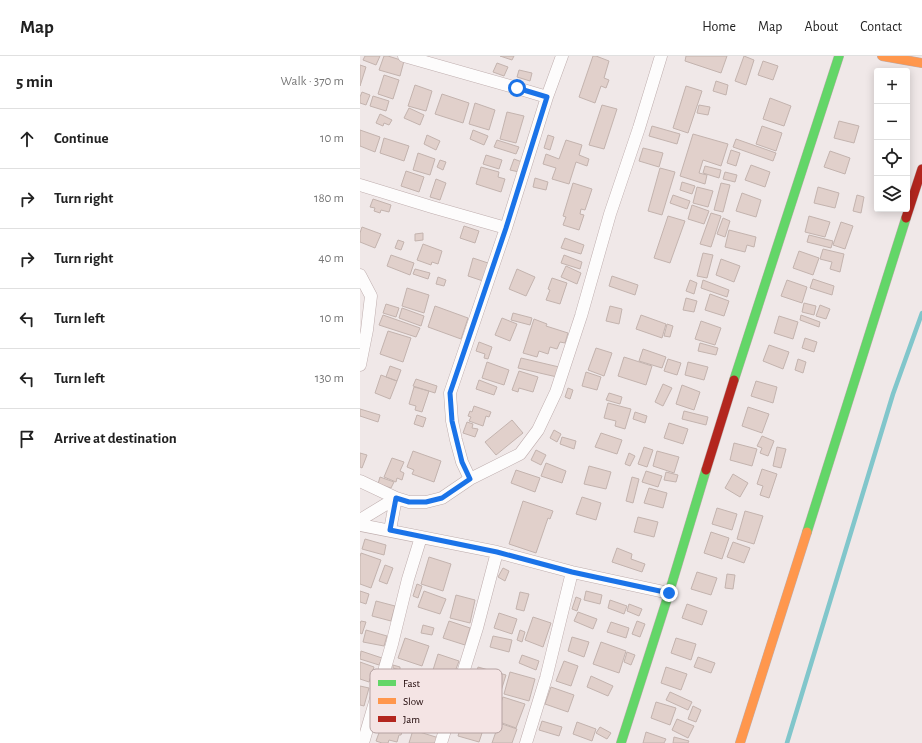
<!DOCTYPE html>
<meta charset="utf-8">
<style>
body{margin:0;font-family:"Alegreya Sans",sans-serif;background:#f2f2f2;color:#222}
.controls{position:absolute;right:12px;top:12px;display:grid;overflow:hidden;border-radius:4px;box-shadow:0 2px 10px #0003}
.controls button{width:36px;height:36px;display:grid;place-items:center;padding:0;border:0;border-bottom:1px solid #e0e0e0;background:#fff;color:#222;font:20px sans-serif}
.stop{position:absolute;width:12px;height:12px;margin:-9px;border:3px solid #1a73e8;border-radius:50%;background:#fff}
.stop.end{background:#1a73e8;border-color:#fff;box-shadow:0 1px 4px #0008}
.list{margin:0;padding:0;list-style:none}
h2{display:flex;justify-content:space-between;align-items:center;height:52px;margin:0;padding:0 16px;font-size:17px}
h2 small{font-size:13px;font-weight:400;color:#767676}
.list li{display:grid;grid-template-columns:26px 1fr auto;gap:12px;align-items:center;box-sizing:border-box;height:60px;padding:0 16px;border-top:1px solid #e0e0e0}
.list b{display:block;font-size:15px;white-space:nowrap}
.list em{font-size:13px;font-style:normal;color:#767676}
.icon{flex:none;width:22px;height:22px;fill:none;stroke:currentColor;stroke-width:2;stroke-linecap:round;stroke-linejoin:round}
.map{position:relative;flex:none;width:562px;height:687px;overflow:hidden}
header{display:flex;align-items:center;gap:24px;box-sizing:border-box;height:56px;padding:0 20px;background:#fff;border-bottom:1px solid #e0e0e0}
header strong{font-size:19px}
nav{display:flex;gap:22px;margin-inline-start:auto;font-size:14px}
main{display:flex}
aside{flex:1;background:#fff}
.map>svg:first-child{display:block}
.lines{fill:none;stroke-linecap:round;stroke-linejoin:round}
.stream{stroke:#81c6cb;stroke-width:4.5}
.building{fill:#e1d0cb;stroke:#c3b3ae}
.street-casing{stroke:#beadad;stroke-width:13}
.fast-casing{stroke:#beadad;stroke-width:10}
.slow-casing{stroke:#beadad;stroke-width:10}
.jam-casing{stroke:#beadad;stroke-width:10}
.street{stroke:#fdfcfc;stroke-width:12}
.fast{stroke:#63d668;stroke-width:9}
.slow{stroke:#ff974d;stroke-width:9}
.jam{stroke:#b3261e;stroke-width:9}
.route{stroke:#1a73e8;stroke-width:5}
.key{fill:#f4e4e4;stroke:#b4a1a1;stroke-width:1}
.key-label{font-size:11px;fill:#1d0506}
</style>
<header>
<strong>Map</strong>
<nav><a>Home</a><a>Map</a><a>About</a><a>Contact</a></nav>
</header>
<main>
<aside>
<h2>5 min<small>Walk · 370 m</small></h2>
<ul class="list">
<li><svg class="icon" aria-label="ahead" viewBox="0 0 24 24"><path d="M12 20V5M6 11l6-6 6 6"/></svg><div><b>Continue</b></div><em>10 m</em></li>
<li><svg class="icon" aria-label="right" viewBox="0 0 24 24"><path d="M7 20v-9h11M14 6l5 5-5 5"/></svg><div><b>Turn right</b></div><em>180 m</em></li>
<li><svg class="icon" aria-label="right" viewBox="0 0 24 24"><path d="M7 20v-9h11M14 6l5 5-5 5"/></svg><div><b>Turn right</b></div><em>40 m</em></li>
<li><svg class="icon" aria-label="left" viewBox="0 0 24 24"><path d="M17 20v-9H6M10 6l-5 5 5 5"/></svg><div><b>Turn left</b></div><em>10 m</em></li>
<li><svg class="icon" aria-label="left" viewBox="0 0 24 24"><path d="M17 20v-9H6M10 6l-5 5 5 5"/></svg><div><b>Turn left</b></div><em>130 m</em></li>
<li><svg class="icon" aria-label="arrive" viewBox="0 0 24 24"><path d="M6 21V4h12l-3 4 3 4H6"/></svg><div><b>Arrive at destination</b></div></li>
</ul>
</aside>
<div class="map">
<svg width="562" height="687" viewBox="0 0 562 687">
<rect width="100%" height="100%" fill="#f0e8e8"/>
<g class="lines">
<path class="stream" d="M427,687L533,338L562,257"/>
</g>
<path class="building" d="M5,0H20L16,9L3,4Z
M24,0H28L44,5L40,20L19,14Z
M140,0H154L152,4Z
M233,0H236L249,5L244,22L249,24L246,32L241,30L235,47L219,41Z
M326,0H367L361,17L325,5Z
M384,0L394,4L386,29L375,25Z
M403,5L418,10L413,24L398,19Z
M137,7L148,11L144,20L133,16Z
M0,9L6,11L0,30Z
M159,14L172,17L170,25L157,21Z
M24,19L39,24L33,43L18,38Z
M356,25L368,29L366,39L353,35Z
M55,29L72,35L66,55L48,50Z
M326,30L342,35L328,77L313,72Z
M2,36L10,39L6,49L0,47V41Z
M82,38L109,47L103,67L75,58Z
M13,40L29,45L26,55L10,50Z
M410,42L431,50L424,70L403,63Z
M115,47L135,54L129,74L109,68Z
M242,49L257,53L244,93L229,89Z
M339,49L350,51L348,59L337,57Z
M49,52L64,59L60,69L44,62Z
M147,56L164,60L156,87L140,83Z
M20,58L32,64L29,69L24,67L23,70L16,67Z
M479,65L499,70L494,87L474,82Z
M292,70L320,78L317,88L289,80Z
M402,70L422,77L416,95L396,88Z
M0,74L20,81L15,96L0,90Z
M113,74L128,80L124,89L110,83Z
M333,78L368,88L361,110L343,104L339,117L347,119L345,128L320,120Z
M67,79L80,85L76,94L64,88Z
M188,79L194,81L190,94L184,92Z
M24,82L49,90L44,105L20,97Z
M376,83L416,97L413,105L373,91Z
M137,84L159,91L156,98L134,91Z
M206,84L222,89L219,99L229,103L227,110L216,106L209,128L192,123L196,112L183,108L186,98L199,103Z
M283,92L303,97L299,111L279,105Z
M371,94L380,97L376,110L367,107Z
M470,95L490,102L485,118L464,111Z
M58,97L75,103L70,119L53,114Z
M126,99L142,104L139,113L123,108Z
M154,103L162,106L159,116L150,114Z
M80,104L86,106L83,114L77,111Z
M391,109L410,116L405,131L385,124Z
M345,110L361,114L359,122L343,117Z
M121,111L139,116L138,121L145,123L141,136L116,128Z
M300,112L315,116L302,159L288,155Z
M46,115L64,121L59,136L41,130Z
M365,116L377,119L375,126L363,123Z
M175,122L188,126L186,134L173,131Z
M76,123L86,127L80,144L70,141Z
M322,126L335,130L332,138L320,134Z
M213,127L232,133L225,154L221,153L220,158L224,159L219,174L203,169L206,161L203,160Z
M361,127L370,129L363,156L354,154Z
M337,131L353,135L348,151L333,147Z
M458,131L479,137L475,152L454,147Z
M382,137L401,144L396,161L376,155Z
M313,139L330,145L327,153L310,147Z
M497,139L504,141L501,157L493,155Z
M13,143L31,149L29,156L21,154L20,157L14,155L15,152L10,151Z
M332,149L349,155L344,168L328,163Z
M351,157L361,160L351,191L340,188Z
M308,160L325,165L310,207L294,202Z
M449,160L470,166L465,181L445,176Z
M363,162L370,165L365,181L357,178Z
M481,166L493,170L485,193L473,189Z
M104,170L119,175L115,187L100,182Z
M2,171L21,178L15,192L0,186V177Z
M369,174L396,181L394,191L387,189L385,196L365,191Z
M63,177V184L55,185V178Z
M449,179L473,185L471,192L447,186Z
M205,182L224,189L221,198L201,192Z
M38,184L44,186L41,194L35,192Z
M63,188L82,195L78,208L72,206L71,209L57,204Z
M463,193L484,198L480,216L470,213L472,206L460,203Z
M439,195L459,202L453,219L433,212Z
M343,197L353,199L347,222L337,220Z
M31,199L54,207L50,219L27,210Z
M204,199L222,206L220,213L201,207Z
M113,202L128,207L123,225L108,220Z
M361,203L380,210L374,226L356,219Z
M206,210L221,217L217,228L201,221Z
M55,213L70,217L68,223L53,218Z
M157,213L175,221L166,240L149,233Z
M252,220L278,229L275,239L249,230Z
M78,221L86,224L84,230L76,228Z
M192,222L207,227L200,248L186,244L190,234L188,233Z
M453,223L474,230L472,239L450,232Z
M330,224L337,227L334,238L326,235Z
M343,224L369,234L367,241L341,232Z
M427,224L447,231L442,247L421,240Z
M47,232L69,239L64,257L42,250Z
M350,238L369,245L364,260L345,254Z
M326,242L337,245L334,256L323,254Z
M444,247L456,250L454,259L442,256Z
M26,248L39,252L36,261L23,257Z
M460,249L470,253L466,263L456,260Z
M75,250L108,262L101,283L68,271Z
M250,250L262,253L259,268L246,265Z
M42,252L64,260L61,270L39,262Z
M153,257L172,262L170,269L151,264Z
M23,259L60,272L56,281L19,269Z
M281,259L306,268L302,282L276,273Z
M441,259L460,266L459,271L440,264Z
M419,260L438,266L433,283L414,277Z
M142,262L157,268L150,285L135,279Z
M174,263L187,268L186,270L208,277L205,287L200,286L197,293L190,291L188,298L179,295L177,301L163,297Z
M341,265L361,272L355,289L335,283Z
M307,268L313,270L310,281L304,280Z
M28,275L51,282L43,306L20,298Z
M445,282L457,286L454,296L442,292Z
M119,286L132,291L128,303L124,302L125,298L116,295Z
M340,287L358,292L356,299L338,295Z
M409,289L429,296L423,313L403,305Z
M236,292L252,297L244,320L228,314Z
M283,293L306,301L302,312L279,305Z
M264,301L292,310L286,329L258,320Z
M161,302L199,311L197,321L158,312Z
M308,303L321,307L317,319L304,315Z
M438,303L446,306L443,317L435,314Z
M127,306L149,314L144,329L122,322Z
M328,306L348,311L344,324L325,319Z
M30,310L41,314L37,325L26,321Z
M159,315L178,321L173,336L159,332L158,336L152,334Z
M226,316L241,321L237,334L222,330Z
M21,319L37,325L30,343L15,337Z
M56,323L77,330L75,337L53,330Z
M119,324L137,331L134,339L116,333Z
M396,325L417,331L413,347L391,340Z
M303,328L312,332L303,350L295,346Z
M322,329L340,336L334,354L316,348Z
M54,331L69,335L62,356L55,354L56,350L49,348Z
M208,332L213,334L210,343L205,341Z
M249,337L262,341L260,348L246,344Z
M248,347L271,353L265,373L255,370L256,365L244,362Z
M114,350L131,356L129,361L126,360L123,370L109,365L111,361L108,360L110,355L112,356Z
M388,351L409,358L402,377L382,370Z
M0,353L20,359L18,366L0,360Z
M324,355L348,361L346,369L322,363Z
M275,356L287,360L285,367L273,363Z
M57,359L66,362L63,371L54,368Z
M152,364L163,377L136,399L125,386Z
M107,366L113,368L112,372L118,373L115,381L103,377Z
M309,367L328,373L323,388L304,382Z
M194,374L201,378L197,386L190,382Z
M241,377L262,384L257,398L235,391Z
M402,380L414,385L408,400L400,397L402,392L397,390Z
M202,381L216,385L214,393L200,388Z
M374,387L397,393L392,410L370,404Z
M284,391L293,394L287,411L278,408Z
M417,391L426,393L421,412L413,410Z
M176,394L186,399L181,409L171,404Z
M53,395L81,405L74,426L52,418L54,414L47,411Z
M297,395L319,401L314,417L293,410Z
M0,397L7,399L2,412L0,411Z
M269,397L275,400L270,410L265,408Z
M32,402L44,406L40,415L44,417L42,424L37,422L36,426L24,421Z
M186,407L206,415L202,427L181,420Z
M229,410L251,416L246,433L224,428Z
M402,413L417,418L409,442L400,439L403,430L397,428Z
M156,414L180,422L175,436L151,427Z
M286,415L302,420L298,431L282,426Z
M306,416L318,419L316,426L304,424Z
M373,418L388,427L380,441L365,432Z
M20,421L34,426L31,432L18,428Z
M272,421L279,423L273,447L266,445Z
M289,432L307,437L303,452L284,447Z
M222,441L241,447L236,464L216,458Z
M163,445L193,455L190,463L188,462L176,497L149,488Z
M357,452L377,458L372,474L352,468Z
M385,455L403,460L394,488L377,483Z
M278,461L298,466L294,481L274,476Z
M351,476L369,482L362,503L344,497Z
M5,483L26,489L24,499L2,493Z
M373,486L390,492L384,507L367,501Z
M257,492L272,498L271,503L285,508L282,516L252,506Z
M1,497L21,504L11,532L0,528V501Z
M69,501L91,508L83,535L61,528Z
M25,509L33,512L27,528L19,525Z
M143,512L149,515L145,525L138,521Z
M337,516L357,522L351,539L331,533Z
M367,518L375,519L373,533L365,532Z
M57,528L62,530L58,542L53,540Z
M0,535L9,538L6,548L0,546Z
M64,535L86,543L80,558L58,551Z
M226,535L242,539L240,548L224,544Z
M160,536L169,538L164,555L156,553Z
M96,539L115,544L110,567L90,562Z
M216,541L221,543L217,555L212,553Z
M250,544L267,550L264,558L248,552Z
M16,545L35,550L31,565L12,560Z
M269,548L282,553L279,560L267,555Z
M327,548L347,555L342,569L322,562Z
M218,556L237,563L233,573L214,565Z
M139,557L157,563L152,578L134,572Z
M173,561L191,567L183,591L165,584Z
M1,565L6,566L2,578L0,577V568Z
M89,565L110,572L105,589L83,582Z
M277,565L285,568L280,581L272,578Z
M251,566L269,572L266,582L247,576Z
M63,569L74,572L72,579L61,577Z
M6,574L27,580L24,590L3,586Z
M160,574L165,576L162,586L157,584Z
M133,580L152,584L149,596L130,591Z
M212,581L229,586L224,601L208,595Z
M45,582L69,590L62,610L38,602Z
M316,582L336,588L331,604L311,597Z
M241,586L266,595L259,617L233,608Z
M1,595L22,602L19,609L0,603Z
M267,596L275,599L271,609L264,606Z
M78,598L99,605L93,621L73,614Z
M162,599L179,605L176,614L159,607Z
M338,601L355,607L351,617L334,611Z
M204,605L218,610L211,630L196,625Z
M0,606L14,611L9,626L0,623Z
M33,609L40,611V614L33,612Z
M118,611L146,619L141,635L114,627Z
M306,611L327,618L321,634L301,627Z
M150,616L175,623L169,645L144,638Z
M231,620L253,630L248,640L227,631Z
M0,630L9,632L4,650L0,649Z
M191,631L214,639L208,656L185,648Z
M310,636L332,646L328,654L306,644Z
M143,641L165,648L156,672L134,664Z
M296,646L316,652L310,669L291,662Z
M333,650L341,654L336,666L328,663Z
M317,663L334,670L328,682L312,674Z
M182,665L202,671L199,680L179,674Z
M23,666L43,673L41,679H39L37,686L29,684L28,687H22L16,685Z
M217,666L236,673L232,685L213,678Z
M139,667L157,673L152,687H132Z
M101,670L122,677L119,686L98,680Z
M240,671L251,677L247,683L236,677Z
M53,674L79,682L77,687H49Z
M286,676L306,683L304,687H283Z
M314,681L329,685L328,687H313Z"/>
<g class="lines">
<g class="street-casing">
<path id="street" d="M44,0L157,32L187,41
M0,129L72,151L146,172
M0,219L11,240L7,274L0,309
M110,423L102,406L96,384L92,365L90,337L146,172L187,41L202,0
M0,425L36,442L49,446H66L82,442L110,423L160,398L178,374L196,336L221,260L250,158L279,72L301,0
M0,464L36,442
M0,469L137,496L212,516L309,537
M30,474L36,442
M3,687L32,588L48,523L61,481
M81,687L117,572L137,496
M166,687L186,622L212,516"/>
</g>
<g class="fast-casing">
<path id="fast" d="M374,324L479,0
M447,476L546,162
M261,687L309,537L346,414"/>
</g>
<g class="slow-casing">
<path id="slow" d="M522,0L562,7
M380,687L447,476"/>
</g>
<g class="jam-casing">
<path id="jam" d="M546,162L562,113
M346,414L374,324"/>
</g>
<use href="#street" class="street"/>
<use href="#fast" class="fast"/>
<use href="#slow" class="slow"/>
<use href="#jam" class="jam"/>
</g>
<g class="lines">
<path class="route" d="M157,32L187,41L146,172L90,337L92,365L102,406L110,423L82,442L66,446H49L36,442L30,474L137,496L212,516L309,537"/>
</g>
<rect x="10" y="613" width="132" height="64" rx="6" class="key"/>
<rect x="18" y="624" width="18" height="6" fill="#63d668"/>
<rect x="18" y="642" width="18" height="6" fill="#ff974d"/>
<rect x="18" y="660" width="18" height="6" fill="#b3261e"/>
<g class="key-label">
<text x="43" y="631">Fast</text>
<text x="43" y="649">Slow</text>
<text x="43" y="667">Jam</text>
</g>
</svg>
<div class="controls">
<button>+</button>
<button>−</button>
<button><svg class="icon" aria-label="locate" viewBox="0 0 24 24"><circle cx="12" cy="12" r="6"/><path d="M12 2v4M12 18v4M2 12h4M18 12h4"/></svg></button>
<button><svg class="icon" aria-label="layers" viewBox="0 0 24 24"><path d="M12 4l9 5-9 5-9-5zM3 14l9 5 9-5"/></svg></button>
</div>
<div class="stop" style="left:157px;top:32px"></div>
<div class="stop end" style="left:309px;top:537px"></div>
</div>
</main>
